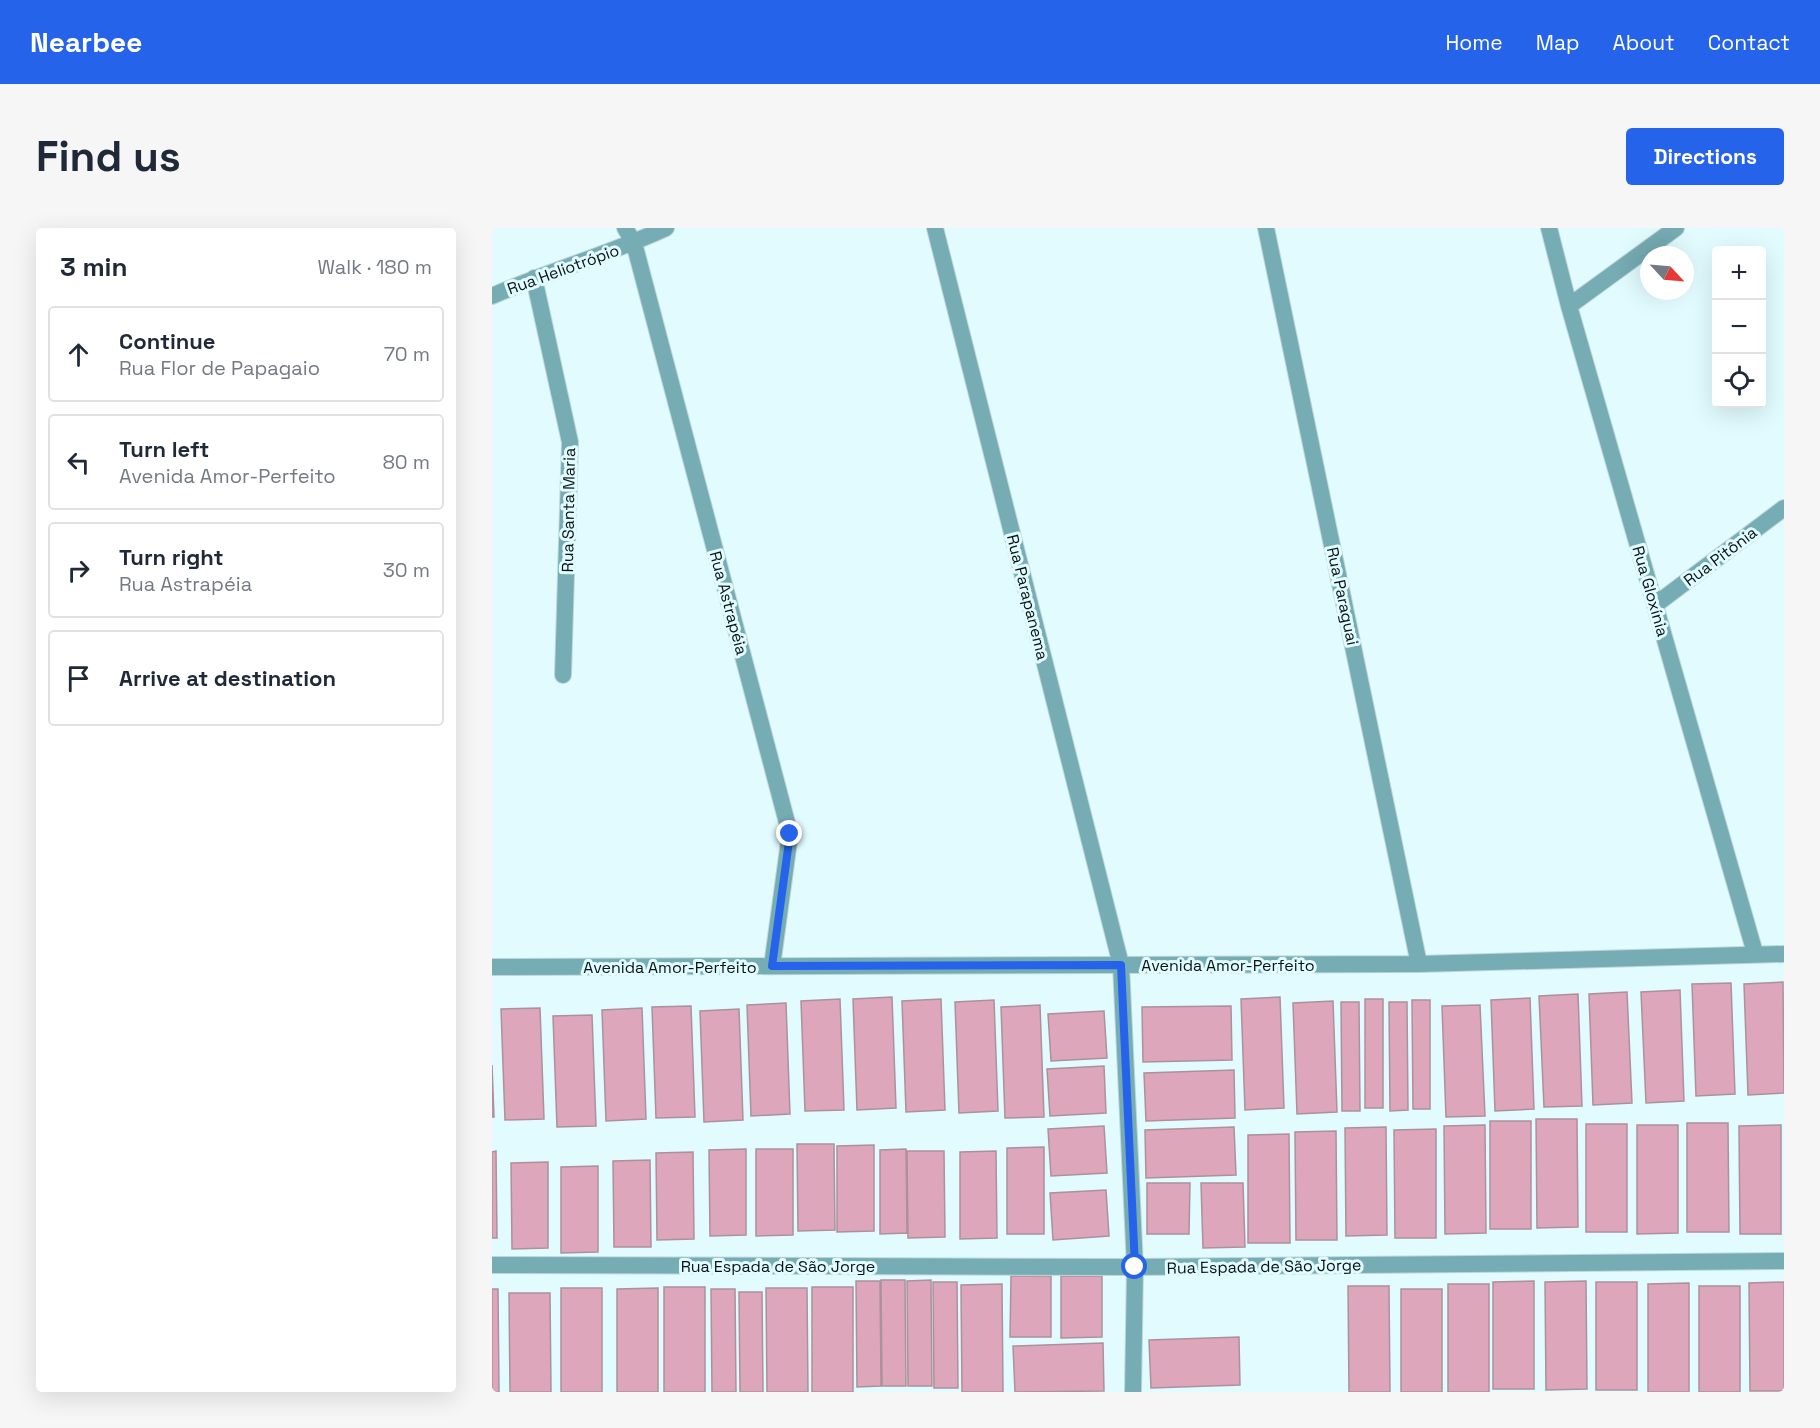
<!DOCTYPE html>
<meta charset="utf-8">
<style>
body{margin:0;font-family:"Space Grotesk",sans-serif;background:#f6f6f7;color:#1f2937}
.controls{position:absolute;right:18px;top:18px;display:grid;overflow:hidden;border-radius:6px;box-shadow:0 6px 24px #0002}
.controls button{width:54px;height:54px;display:grid;place-items:center;padding:0;border:0;border-bottom:2px solid #e0e1e3;background:#fff;color:#1f2937;font:30px sans-serif}
.compass{position:absolute;left:1148px;top:18px;width:54px;height:54px;border-radius:50%;background:#fff;box-shadow:0 6px 24px #0002;rotate:116deg}
.stop{position:absolute;width:18px;height:18px;margin:-14px;border:4px solid #2563eb;border-radius:50%;background:#fff}
.stop.end{background:#2563eb;border-color:#fff;box-shadow:0 2px 6px #0008}
.list{margin:0;padding:0;list-style:none}
h2{display:flex;justify-content:space-between;align-items:center;height:78px;margin:0;padding:0 24px;font-size:26px}
h2 small{font-size:20px;font-weight:400;color:#747a83}
.list li{display:grid;grid-template-columns:39px 1fr auto;gap:18px;align-items:center;box-sizing:border-box;height:96px;margin:0 12px 12px;padding:0 12px;border:2px solid #e0e1e3;border-radius:6px}
.list b{display:block;font-size:22px;white-space:nowrap}
.list p{margin:0;font-size:20px;white-space:nowrap;color:#747a83}
.list em{font-size:20px;font-style:normal;color:#747a83}
.icon{flex:none;width:33px;height:33px;fill:none;stroke:currentColor;stroke-width:2;stroke-linecap:round;stroke-linejoin:round}
.map{position:relative;flex:none;width:1292px;height:1164px;overflow:hidden;border-radius:6px}
header{display:flex;align-items:center;gap:36px;box-sizing:border-box;height:84px;padding:0 30px;background:#2563eb;color:#fff}
header strong{font-size:28px}
nav{display:flex;gap:33px;margin-inline-start:auto;font-size:21px}
.intro{display:flex;align-items:center;justify-content:space-between;box-sizing:border-box;height:144px;padding:0 36px}
h1{margin:0;font-size:42px}
.button{padding:15px 27px;border-radius:6px;background:#2563eb;color:#fff;font-size:21px;font-weight:700}
main{display:flex;gap:36px;padding:0 36px}
aside{flex:1;background:#fff;border-radius:6px;box-shadow:0 6px 24px #0002}
.map>svg:first-child{display:block}
.building{fill:#dea6ba;stroke:#ac919a;stroke-width:1.5}
.lines{fill:none;stroke-linecap:round;stroke-linejoin:round}
.minor-casing{stroke:#bed6d9;stroke-width:18}
.minor{stroke:#76acb4;stroke-width:16}
.route{stroke:#2563eb;stroke-width:8}
.labels{text-anchor:middle;stroke-width:6;stroke-linejoin:round;paint-order:stroke}
.street-label{font-size:16px;fill:#071314;stroke:#e1fbff}
</style>
<header>
<strong>Nearbee</strong>
<nav><a>Home</a><a>Map</a><a>About</a><a>Contact</a></nav>
</header>
<div class="intro"><h1>Find us</h1><a class="button">Directions</a></div>
<main>
<aside>
<h2>3 min<small>Walk · 180 m</small></h2>
<ul class="list">
<li><svg class="icon" aria-label="ahead" viewBox="0 0 24 24"><path d="M12 20V5M6 11l6-6 6 6"/></svg><div><b>Continue</b><p>Rua Flor de Papagaio</p></div><em>70 m</em></li>
<li><svg class="icon" aria-label="left" viewBox="0 0 24 24"><path d="M17 20v-9H6M10 6l-5 5 5 5"/></svg><div><b>Turn left</b><p>Avenida Amor-Perfeito</p></div><em>80 m</em></li>
<li><svg class="icon" aria-label="right" viewBox="0 0 24 24"><path d="M7 20v-9h11M14 6l5 5-5 5"/></svg><div><b>Turn right</b><p>Rua Astrapéia</p></div><em>30 m</em></li>
<li><svg class="icon" aria-label="arrive" viewBox="0 0 24 24"><path d="M6 21V4h12l-3 4 3 4H6"/></svg><div><b>Arrive at destination</b></div></li>
</ul>
</aside>
<div class="map">
<svg width="1292" height="1164" viewBox="0 0 1292 1164">
<rect width="100%" height="100%" fill="#e1fbff"/>
<path class="building" d="M1291,754L1292,865L1256,867L1252,756Z
M1239,755L1243,866L1204,868L1200,756Z
M1188,762L1192,873L1154,875L1149,764Z
M1135,764L1140,875L1101,877L1097,766Z
M1086,766L1090,878L1052,879L1047,768Z
M400,769L404,880L365,882L361,771Z
M788,769L792,880L753,882L749,771Z
M1038,770L1042,881L1003,883L999,772Z
M348,771L352,882L313,883L309,773Z
M449,771L453,882L414,884L410,773Z
M873,771H891V880H873Z
M502,772L506,883L467,885L463,774Z
M920,772H938V881H921Z
M841,773L845,884L805,886L801,775Z
M849,774H867L868,883H850Z
M897,774H915L916,882L898,883Z
M294,775L298,886L259,888L255,777Z
M548,777L552,889L513,890L509,779Z
M988,777L993,888L954,889L950,778Z
M199,778L203,889L164,890L160,779Z
M739,778L740,832L651,834L650,779Z
M48,780L52,891L13,892L9,781Z
M150,780L154,891L114,893L110,782Z
M247,781L251,892L212,894L208,783Z
M612,783L615,830L559,833L556,786Z
M100,787L104,898L65,899L61,788Z
M0,837L2,889H0Z
M612,838L614,885L558,888L555,841Z
M742,842L743,890L654,893L652,845Z
M1044,891H1085L1086,999L1045,1000Z
M998,893H1039V1001H998Z
M1195,895H1236L1237,1004H1195Z
M1094,896H1135V1004H1094Z
M993,897L994,1005L953,1006L952,898Z
M1145,897H1186V1005L1145,1006Z
M1289,897V1006H1248L1247,898Z
M612,898L615,945L559,948L556,901Z
M742,899L744,947L654,950L653,902Z
M894,899L895,1007L854,1008L853,900Z
M944,901V1010H903L902,902Z
M844,903L845,1012H804L803,904Z
M797,906L798,1015H756V907Z
M305,916H342L343,1002L306,1003Z
M382,917V1003L345,1004V918Z
M552,919V1006H515V920Z
M254,921V1007L218,1008L217,922Z
M264,921H301V1007L264,1008Z
M414,921L415,1005L388,1006V922Z
M4,923L5,1010H0V924Z
M415,923H452L453,1009L416,1010Z
M504,923L505,1010L468,1011V924Z
M201,924L202,1011L165,1012L164,925Z
M158,932L159,1019H122L121,933Z
M56,934V1020L20,1021L19,935Z
M106,938V1024L69,1025V939Z
M655,955H698L697,1006H655Z
M709,955H751L753,1019L711,1020Z
M614,962L617,1008L561,1012L558,965Z
M519,1048H559V1109H518Z
M569,1048H610V1109L569,1110Z
M389,1052H413L414,1158H390Z
M439,1052L440,1158H416L415,1053Z
M364,1053H388L389,1158L365,1159Z
M1042,1053V1161H1001V1054Z
M1094,1053L1095,1161L1054,1162L1053,1054Z
M441,1054H465L466,1160H442Z
M1104,1054H1145V1162H1104Z
M1292,1054V1163H1258L1257,1055Z
M1197,1055V1164H1156V1056Z
M510,1056L511,1164H470L469,1057Z
M956,1056H997V1164H956Z
M856,1058H897L898,1164H857Z
M1207,1058H1248V1164H1207Z
M172,1059H213V1164H172Z
M320,1059H361V1164H320Z
M69,1060H110V1164H69Z
M166,1060V1164H125V1061Z
M274,1060H315L316,1164H275Z
M0,1061H6L7,1164H0Z
M219,1061H243L244,1164H220Z
M909,1061H950V1164H909Z
M247,1064H270L271,1164H248Z
M17,1065H58L59,1164H18Z
M747,1109L748,1157L659,1160L657,1112Z
M611,1115L612,1163L523,1164L521,1118Z"/>
<g class="lines">
<g class="minor-casing">
<path id="minor" d="M133,0L142,15L298,606L280,738
M443,0L629,737L643,1039L641,1164
M774,0L927,736
M1057,0L1077,78L1263,725
M42,50L78,214L71,447
M0,68C57,43 118,26 174,0
M1077,78L1184,0
M1163,377L1292,280
M0,739L927,736L1292,726
M0,1037L643,1039L1292,1033"/>
</g>
<use href="#minor" class="minor"/>
</g>
<g class="lines">
<path class="route" d="M298,606L280,738L629,737L643,1039"/>
</g>
<g class="labels">
<g class="street-label">
<text transform="translate(71 41) rotate(-20)" y="6">Rua Heliotrópio</text>
<text transform="translate(76 282) rotate(-89)" y="6">Rua Santa Maria</text>
<text transform="translate(1228 328) rotate(-37)" y="6">Rua Pitônia</text>
<text transform="translate(1159 363) rotate(74)" y="6">Rua Gloxínia</text>
<text transform="translate(851 368) rotate(78)" y="6">Rua Paraguai</text>
<text transform="translate(536 369) rotate(76)" y="6">Rua Parapanema</text>
<text transform="translate(237 375) rotate(75)" y="6">Rua Astrapéia</text>
<text x="736" y="743">Avenida Amor-Perfeito</text>
<text x="178" y="745">Avenida Amor-Perfeito</text>
<text x="286" y="1044">Rua Espada de São Jorge</text>
<text transform="translate(772 1038) rotate(-1)" y="6">Rua Espada de São Jorge</text>
</g>
</g>
</svg>
<div class="controls">
<button>+</button>
<button>−</button>
<button><svg class="icon" aria-label="locate" viewBox="0 0 24 24"><circle cx="12" cy="12" r="6"/><path d="M12 2v4M12 18v4M2 12h4M18 12h4"/></svg></button>
</div>
<svg class="compass" viewBox="-18 -18 36 36"><path d="M0-13l5 13h-10z" fill="#e53935"/><path d="M0 13l5-13h-10z" fill="#747a83"/></svg>
<div class="stop" style="left:643px;top:1039px"></div>
<div class="stop end" style="left:298px;top:606px"></div>
</div>
</main>
